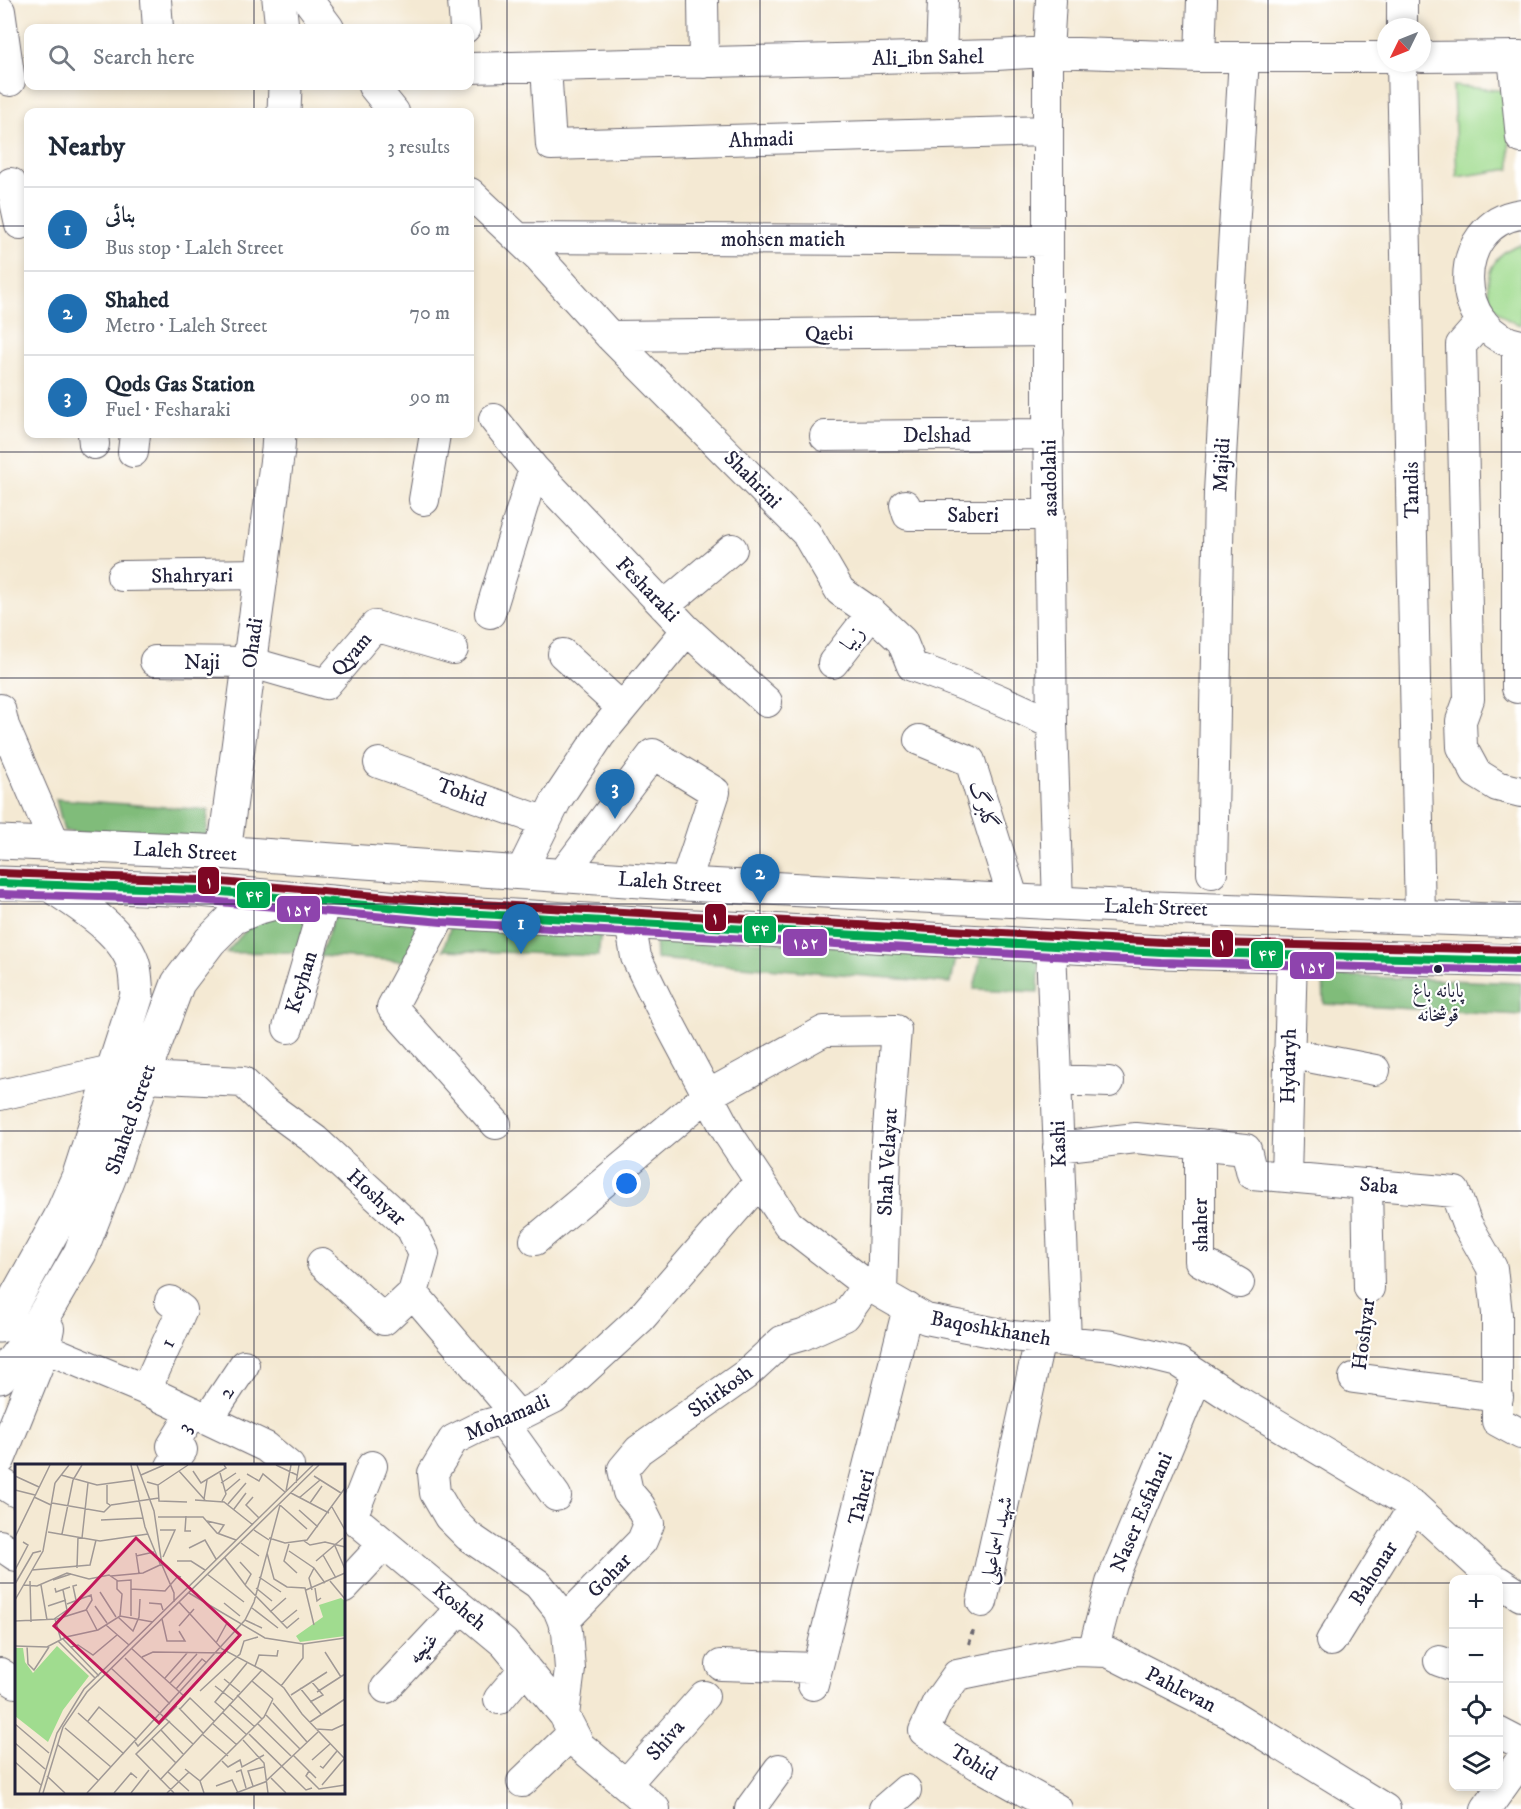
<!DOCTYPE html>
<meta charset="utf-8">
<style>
body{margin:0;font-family:"IM FELL DW Pica",Amiri,serif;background:#f6f6f7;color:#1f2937}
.controls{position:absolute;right:18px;bottom:18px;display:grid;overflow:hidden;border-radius:12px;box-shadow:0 3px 9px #0003}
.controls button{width:54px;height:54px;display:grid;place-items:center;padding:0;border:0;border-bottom:2px solid #e0e1e3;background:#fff;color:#1f2937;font:30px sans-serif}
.compass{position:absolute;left:1377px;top:18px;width:54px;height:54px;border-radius:50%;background:#fff;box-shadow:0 3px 9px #0003;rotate:227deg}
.you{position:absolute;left:627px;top:1184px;width:21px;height:21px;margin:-15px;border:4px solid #fff;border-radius:50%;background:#1a73e8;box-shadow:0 0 0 9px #1a73e833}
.badge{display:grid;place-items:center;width:39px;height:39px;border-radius:50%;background:#1f6fb2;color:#fff;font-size:20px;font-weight:700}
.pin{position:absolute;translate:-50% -50px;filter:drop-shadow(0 2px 3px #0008)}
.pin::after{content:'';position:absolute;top:32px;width:21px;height:18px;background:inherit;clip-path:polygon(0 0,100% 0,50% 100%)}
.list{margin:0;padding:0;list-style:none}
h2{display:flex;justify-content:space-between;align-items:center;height:78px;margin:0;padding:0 24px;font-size:26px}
h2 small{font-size:20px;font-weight:400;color:#747a83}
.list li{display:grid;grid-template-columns:39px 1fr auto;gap:18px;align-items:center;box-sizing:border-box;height:84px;padding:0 24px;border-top:2px solid #e0e1e3}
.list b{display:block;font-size:22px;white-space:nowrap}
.list p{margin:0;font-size:20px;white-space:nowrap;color:#747a83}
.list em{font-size:20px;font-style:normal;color:#747a83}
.icon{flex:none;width:33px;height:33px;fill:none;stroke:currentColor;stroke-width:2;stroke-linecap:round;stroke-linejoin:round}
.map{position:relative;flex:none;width:1521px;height:1809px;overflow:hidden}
.search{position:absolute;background:#fff;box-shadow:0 3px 9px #0003;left:24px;top:24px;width:450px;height:66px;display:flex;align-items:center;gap:15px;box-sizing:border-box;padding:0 21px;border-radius:12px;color:#747a83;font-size:22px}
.panel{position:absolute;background:#fff;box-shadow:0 3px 9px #0003;left:24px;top:108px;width:450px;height:330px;border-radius:12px}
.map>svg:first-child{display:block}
.green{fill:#a0dc8f;stroke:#617f65;stroke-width:1.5}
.forest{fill:#80bc7a;stroke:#516f5a;stroke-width:1.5}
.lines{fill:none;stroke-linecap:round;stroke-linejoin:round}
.minor-casing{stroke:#6c6870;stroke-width:32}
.major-casing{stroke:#6c6870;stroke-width:35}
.path{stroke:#6c6870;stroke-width:4;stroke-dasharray:4.5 4.5;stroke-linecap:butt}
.minor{stroke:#fff;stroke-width:30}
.major{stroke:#fff;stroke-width:33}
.bus-1-casing{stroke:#fff;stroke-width:12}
.bus-2-casing{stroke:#fff;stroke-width:12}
.bus-3-casing{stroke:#fff;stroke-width:12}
.bus-1{stroke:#00a651;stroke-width:8}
.bus-2{stroke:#8e44ad;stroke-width:8}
.bus-3{stroke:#7e0724;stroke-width:8}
.grid{fill:none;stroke:#22223b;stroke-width:1.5;stroke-opacity:0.55}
.bus-dot{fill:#22223b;stroke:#fff;stroke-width:2}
.labels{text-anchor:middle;stroke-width:4.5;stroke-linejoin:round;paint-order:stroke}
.bus-label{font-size:20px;fill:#22223b;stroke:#fff}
.street-label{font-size:21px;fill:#22223b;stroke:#fff}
.inset-road{fill:none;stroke:#a09996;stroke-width:1.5}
.view{fill:#c2185b;fill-opacity:0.15;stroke:#c2185b;stroke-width:3}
.inset-edge{fill:none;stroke:#22223b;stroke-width:3}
.line-badge{stroke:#fff;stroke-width:2}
.badge-label{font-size:16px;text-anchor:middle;font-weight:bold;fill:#fff}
</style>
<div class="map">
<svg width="1521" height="1809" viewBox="0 0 1521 1809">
<rect width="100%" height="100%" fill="#fff"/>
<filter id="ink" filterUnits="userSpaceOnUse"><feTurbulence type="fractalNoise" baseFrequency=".0167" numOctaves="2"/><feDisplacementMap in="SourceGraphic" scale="12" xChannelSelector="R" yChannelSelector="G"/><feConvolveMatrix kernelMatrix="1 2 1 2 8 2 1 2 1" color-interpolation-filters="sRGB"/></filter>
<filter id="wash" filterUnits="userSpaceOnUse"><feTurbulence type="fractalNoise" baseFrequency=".008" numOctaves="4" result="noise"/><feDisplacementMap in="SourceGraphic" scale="24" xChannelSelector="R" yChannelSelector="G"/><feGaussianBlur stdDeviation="1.35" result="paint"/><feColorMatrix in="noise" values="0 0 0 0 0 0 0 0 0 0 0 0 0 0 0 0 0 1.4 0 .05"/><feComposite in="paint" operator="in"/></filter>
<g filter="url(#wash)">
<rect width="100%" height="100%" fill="#f4e9d3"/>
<path class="green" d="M1453,86L1508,91L1510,169L1457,177Z
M1521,244V325C1477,314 1477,256 1521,244Z"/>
<path class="forest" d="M56,799L208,810L206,841L64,831Z
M280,913L311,916L299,952L226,953L254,921Z
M335,915L427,924L404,961L320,956Z
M451,925L601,932L598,956L443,950Z
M655,936L957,952L951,983L656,959Z
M981,955L1040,956L1038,992L974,989Z
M1323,975L1521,983V1015L1324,1004Z"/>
</g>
<g filter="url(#ink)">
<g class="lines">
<g class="minor-casing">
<path id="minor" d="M156,0L158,28
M308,0L329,28
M463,0L465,28
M703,0L704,63
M1051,0L1048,52V412L1052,724L1058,903
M0,11L10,81
M1402,27V0
M1513,56L1521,138
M941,57L943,0
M1200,57L1202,0
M1422,57L1521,56
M1402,63L1420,917
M546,67L551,145L1048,131
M470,68L996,55L1048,52L1200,57H1386
M373,86L394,112
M11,183L20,224
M470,193L538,257L610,336L806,533L840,591L872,613L902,641L912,666C960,683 1006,701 1052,724
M1521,214C1450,224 1451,333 1521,345
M518,238L1048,241
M1482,321L1461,345L1469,699L1461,721L1462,747L1476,773L1497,786L1521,792
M610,336L1048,331
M494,419L534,469
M93,434L94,444
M825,436L1049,434
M133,452L135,434
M424,500L435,434
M905,505L908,515H1050
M122,576L262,574
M664,606L732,549
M490,613L534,469L687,630L600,735L556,801L521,872
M687,630L767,702
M563,654L622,708
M155,661L249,662L326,684L375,626L453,649
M833,663L872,613
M1517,688V345
M0,709L4,726L55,844
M919,740L970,761L1014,901
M379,763L546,822
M1212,873L1219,492L1244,57
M562,875L653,754L715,792L685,884
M443,912L392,1007L496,1124
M630,922L636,957L659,1004L729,1135L788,1224L867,1285L926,1319L1012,1336L1113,1346L1178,1362L1236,1400L1414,1506L1495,1580
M1051,946L1066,1341
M288,1028L325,901
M1288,1053L1375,1070
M1056,1080L1109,1082
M0,1095L112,1070L145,1077L243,1082L267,1105L315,1140L411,1228L424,1254L413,1293L518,1416
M1200,1144V1261L1239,1283
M1058,1147L1136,1138L1246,1149L1252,1174L1455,1192L1466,1222L1492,1268L1497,1314V1421L1521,1434
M1286,1177L1292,955
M1367,1184L1369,1288
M535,1240L708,1095L824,1031L896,1030L886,1154L882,1293
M322,1263L384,1320L413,1293
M45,1348L146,1390L266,1447L289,1466
M1354,1378L1498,1397
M146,1390L182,1310L170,1301
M208,1419L244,1365
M502,1421L556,1496
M0,1460L45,1348L49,1328
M171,1466L182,1450L172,1446L193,1412
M0,1482L16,1492
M344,1510L504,1643L564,1715
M352,1517L372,1466
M0,1545L16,1556
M1498,1581L1521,1596
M344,1587L384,1544
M982,1602L1040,1339
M563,1622L642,1541L649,1524L640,1506L628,1492L623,1469L639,1450L745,1375L782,1341L803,1335L845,1316L867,1285
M1331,1641L1414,1506
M1093,1651L1111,1583L1198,1375
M1439,1661L1454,1666
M721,1665L817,1668
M0,1673L16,1683
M813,1685L908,1308
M386,1688L461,1608
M499,1699L525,1668
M1498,1732L1521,1744
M522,1782L573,1733
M626,1784L704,1696
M655,1809L580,1746L564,1715L570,1669L567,1631L558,1609L538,1584L468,1536L449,1517L435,1493L433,1473L453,1440L481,1426L518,1416L554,1398L641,1318L760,1181
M750,1809L779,1769
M884,1809L906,1790
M1057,1809L978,1765L924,1731L937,1703L957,1675L1076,1651L1108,1652L1232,1715L1385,1809
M1486,1809L1521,1760"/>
</g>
<g class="major-casing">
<path id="major" d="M279,0L282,28
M284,112L285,86
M0,842L203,851L685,884L1157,908L1521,921
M224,852L278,450L279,434
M0,883L199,890L443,912L1162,952L1521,961
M0,1326L60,1218L79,1175L137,995C136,986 136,976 134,967C126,932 78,904 50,885
M0,1377L33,1334L80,1253L110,1176L148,1063L178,983L210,941L233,918L256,908L278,902"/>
</g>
<path class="path" d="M1359,1351L1365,1314
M969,1644L974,1628"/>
<use href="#minor" class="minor"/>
<use href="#major" class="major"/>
<g class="bus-1-casing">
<path id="bus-1" d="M0,883L199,890L443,912L1162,952L1521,961"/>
</g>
<g class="bus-2-casing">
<path id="bus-2" d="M0,894L198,900L442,922L1161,962L1521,971"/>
</g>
<g class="bus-3-casing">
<path id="bus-3" d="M0,873L199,880L444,902L1162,942L1521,950"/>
</g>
<use href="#bus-1" class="bus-1"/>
<use href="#bus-2" class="bus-2"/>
<use href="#bus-3" class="bus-3"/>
</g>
</g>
<path class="grid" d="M254,0V28M507,0V1809M760,0V1809M1014,0V1809M1268,0V1809M254,86V112M0,226H28M470,226H1521M254,434V1466M0,452H1521M0,678H1521M0,904H1521M0,1131H1521M0,1357H1521M0,1583H16M344,1583H1454M1498,1583H1521M254,1792V1809"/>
<circle class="bus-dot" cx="1438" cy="969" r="5"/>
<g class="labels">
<g class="bus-label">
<text x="1438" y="997">پایانه باغ<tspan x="1438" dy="24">قوشخانه</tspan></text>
</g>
<g class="street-label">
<text transform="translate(928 57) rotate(-1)" y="7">Ali_ibn Sahel</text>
<text transform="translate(761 139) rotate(-2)" y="7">Ahmadi</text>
<text x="783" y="246">mohsen matieh</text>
<text transform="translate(829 333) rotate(-1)" y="7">Qaebi</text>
<text x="937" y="442">Delshad</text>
<text transform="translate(1221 465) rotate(-87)" y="7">Majidi</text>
<text transform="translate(1049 478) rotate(-91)" y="7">asadolahi</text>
<text transform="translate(753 479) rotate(45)" y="7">Shahrini</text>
<text transform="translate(1411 490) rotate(-91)" y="7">Tandis</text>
<text x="973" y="522">Saberi</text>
<text transform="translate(192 575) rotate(-1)" y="7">Shahryari</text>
<text transform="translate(648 589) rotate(46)" y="7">Fesharaki</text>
<text transform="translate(852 638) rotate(-52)" y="7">زیبا</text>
<text transform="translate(252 643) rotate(-82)" y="7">Ohadi</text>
<text transform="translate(351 654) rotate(-50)" y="7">Qyam</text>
<text x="202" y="669">Naji</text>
<text transform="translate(462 792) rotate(19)" y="7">Tohid</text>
<text transform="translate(984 805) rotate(72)" y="7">گلبرگ</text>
<text transform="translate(185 851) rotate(3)" y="7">Laleh Street</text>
<text transform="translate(670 882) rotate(4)" y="7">Laleh Street</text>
<text transform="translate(1156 907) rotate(2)" y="7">Laleh Street</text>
<text transform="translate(301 982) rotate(-73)" y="7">Keyhan</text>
<text transform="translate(1288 1066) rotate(-89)" y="7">Hydaryh</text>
<text transform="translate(130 1119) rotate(-71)" y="7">Shahed Street</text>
<text transform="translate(1058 1144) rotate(-92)" y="7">Kashi</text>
<text transform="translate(887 1162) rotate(-87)" y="7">Shah Velayat</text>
<text transform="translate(1379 1185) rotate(5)" y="7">Saba</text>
<text transform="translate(377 1197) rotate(43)" y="7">Hoshyar</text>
<text transform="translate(1200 1225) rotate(-91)" y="7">shaher</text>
<text transform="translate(991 1328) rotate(10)" y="7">Baqoshkhaneh</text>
<text transform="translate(1363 1334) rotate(-83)" y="7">Hoshyar</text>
<text transform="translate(167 1343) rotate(-66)" y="7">1</text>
<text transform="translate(720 1391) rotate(-36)" y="7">Shirkosh</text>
<text transform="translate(226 1392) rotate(-56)" y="7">2</text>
<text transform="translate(507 1417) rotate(-23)" y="7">Mohamadi</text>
<text transform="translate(184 1427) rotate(-58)" y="7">3</text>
<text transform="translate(861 1497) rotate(-77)" y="7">Taheri</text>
<text transform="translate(1141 1512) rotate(-67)" y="7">Naser Esfahani</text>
<text transform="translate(996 1540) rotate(-78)" y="7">شهید اسماعیلی</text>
<text transform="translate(1373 1573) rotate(-58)" y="7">Bahonar</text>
<text transform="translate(609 1575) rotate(-46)" y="7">Gohar</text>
<text transform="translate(460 1606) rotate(40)" y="7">Kosheh</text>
<text transform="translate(423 1648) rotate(-47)" y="7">غنچه</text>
<text transform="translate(1181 1689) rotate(27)" y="7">Pahlevan</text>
<text transform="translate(665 1740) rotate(-49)" y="7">Shiva</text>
<text transform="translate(974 1762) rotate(31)" y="7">Tohid</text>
</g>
</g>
<g transform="translate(15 1464)">
<rect width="330" height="330" fill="#f4e9d3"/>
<path d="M326,134L330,137V172L285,178L281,172L308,153L304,141ZM42,182L74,212L48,246L33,278L0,252V184H8L10,198L18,209Z" fill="#a0dc8f"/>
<path class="inset-road" d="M116,1L130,63L146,102M122,1L139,47L147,101L159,129V138M261,1L282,11M164,7L190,36M178,7L186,19L211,4L209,1M205,9L211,30L207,37M232,10L244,17L248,10L270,28M46,11L82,21L119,16M126,11L149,1M0,12L24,23M299,12L326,29M132,18L143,21L144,37L172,38M40,19L54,1M206,19L221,9M281,19L284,1M92,21V39L95,41M143,21L173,1M0,26L20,31M211,27L225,15M271,27L276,1M276,29L314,49M19,33L36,41M238,33L231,41L244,54M284,34L305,16M189,35L192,16M180,36L209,38L238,61M37,39L89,48L96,41M295,39L307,22M213,40L231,19M96,41L144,34M317,43L330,66M219,45L231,29M284,46L303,63M171,52L170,67H176M143,53H188L202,69L221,76M86,56L128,54M192,57L209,61L203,70M145,66H160L148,93M239,66L254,76M33,68L85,77L133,70M47,70L58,16L67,1M0,73L35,1M67,74L73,19M254,74L270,79L292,76L330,24M289,77L295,81L310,78L330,83M226,79L244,92M274,80L269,97L282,109M320,82L330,105M174,84L190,76L201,95M274,87L299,104L310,119M121,89L124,109M252,89L259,115L272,123L290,124L299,161M308,91L321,114M121,92L139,88M210,94L231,122L272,164L284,154M162,97H176L190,106M301,97L328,74M225,98L236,110L230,121M62,104L63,73M0,106L13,81L8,78M17,106L75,101L81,76M192,110L229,138M96,112L128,109L145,101M244,113L266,128M38,116L56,110M15,117L16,158M102,117V125L107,130L105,152M315,117L330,135M0,120L18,89L26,87M9,121L22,122L52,109L74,115L94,111L103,117L116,116V152M26,121L32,156M40,124L41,128L55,123M241,124L257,137M300,124L302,137L306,134M116,125L150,127L163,112L166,113M291,126L330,109M297,126L294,114L299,104M85,128L101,153M174,129L250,174L288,180L330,174M0,136L28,87L40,19M61,136L58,122L62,121M164,138L207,185L247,206L269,224L287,250L330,295M134,139L146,140L148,146M209,139L225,152M33,142L51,136M80,142L92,159M237,144L263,164M71,145L82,166M255,148L271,134M103,153L118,167L124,153L125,135M39,155L52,146L48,126M40,155L46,176M147,155L152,177H170L164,167M230,156L247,164M0,157L42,155L71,146L77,136L76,131L52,140M266,159L282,146M91,161L114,181M164,162L179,145M48,175L84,212M43,177L80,214M201,179L212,159M0,182L32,183L51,173L83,166L105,152L138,158M12,182L13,200L19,206L34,183M56,183L63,181L78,191L102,171M116,184L170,233M310,188L326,213M127,193L138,188L211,189M110,194L155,240M240,202L244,191L262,192L263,186M96,204L178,280M150,214L173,188M209,215L225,228M237,217L258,235M155,219L182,190M200,222L218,236M266,222L288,194V180M285,224L306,250M161,225L187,195L192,199M185,227L225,190L229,177L243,173M302,228L330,210M222,231L247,255M276,231L312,208M295,238L308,231L296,217M258,239L292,278M214,240L240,263M164,244L188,269M165,245L175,234L199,257M209,246L200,238L232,199M207,248L232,271M63,249L109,290M251,251L285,285M73,257L84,243L122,276M155,257L121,290L159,329M295,258L330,235M197,259L222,281M0,260L34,289M243,260L276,292M50,264L96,303M301,265L317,266L330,260M146,266L169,291M187,270L213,292M234,270L291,326L297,324M137,275L161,299M228,276L249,299L253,329M120,278L123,282L162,242M0,279L30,305M43,281L84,317M278,291L301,314M297,296L315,280M207,297L213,303L225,296L227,303L249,291M0,298L26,321M305,302L308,304L322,287M170,305L185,317L189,329M294,307L291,312L304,325L330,321M153,308L174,327M221,308L226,306L231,324M32,312L50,329M256,314L271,329M145,316L247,206M185,317L249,253L258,235M307,321L329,295M201,322L217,316L223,329M238,322L233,307L249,303M24,329L42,269L69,225L298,1M28,329L48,263L72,228L304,1M72,329L230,156L239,138L265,41L292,65M99,329L116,309L122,314M116,329L134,306M152,329L174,308M221,329L250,318L303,268"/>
<path class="view" d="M121,74L225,171L144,259L39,162Z"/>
<rect width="330" height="330" class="inset-edge"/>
</g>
<g class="line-badge">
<rect x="197" y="866" width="23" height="29" rx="6" fill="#7e0724"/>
<rect x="236" y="881" width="35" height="28" rx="6" fill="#00a651"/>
<rect x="276" y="895" width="45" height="28" rx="6" fill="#8e44ad"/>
<rect x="704" y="903" width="23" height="29" rx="6" fill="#7e0724"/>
<rect x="743" y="915" width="34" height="29" rx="6" fill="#00a651"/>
<rect x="782" y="928" width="46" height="29" rx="6" fill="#8e44ad"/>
<rect x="1211" y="929" width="23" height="29" rx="6" fill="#7e0724"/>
<rect x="1250" y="940" width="34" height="29" rx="6" fill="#00a651"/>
<rect x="1289" y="951" width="46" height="29" rx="6" fill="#8e44ad"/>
</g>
<g class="badge-label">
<text x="209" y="887">۱</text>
<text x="254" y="901">۴۴</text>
<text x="298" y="915">۱۵۲</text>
<text x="715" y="923">۱</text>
<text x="760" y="935">۴۴</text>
<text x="805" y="948">۱۵۲</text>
<text x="1222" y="949">۱</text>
<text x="1267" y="960">۴۴</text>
<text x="1312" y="972">۱۵۲</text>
</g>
</svg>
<div class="controls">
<button>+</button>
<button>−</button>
<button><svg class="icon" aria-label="locate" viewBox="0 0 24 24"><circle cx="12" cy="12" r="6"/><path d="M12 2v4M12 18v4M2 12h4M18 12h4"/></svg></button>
<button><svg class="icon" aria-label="layers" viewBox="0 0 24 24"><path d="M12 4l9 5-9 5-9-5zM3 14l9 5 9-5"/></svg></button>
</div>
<svg class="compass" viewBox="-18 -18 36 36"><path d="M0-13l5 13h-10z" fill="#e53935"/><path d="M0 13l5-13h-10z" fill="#747a83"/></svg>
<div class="you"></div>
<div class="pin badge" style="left:521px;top:954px">1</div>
<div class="pin badge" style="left:760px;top:904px">2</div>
<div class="pin badge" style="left:615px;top:819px">3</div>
<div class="search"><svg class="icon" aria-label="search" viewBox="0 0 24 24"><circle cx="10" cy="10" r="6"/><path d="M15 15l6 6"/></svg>Search here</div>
<section class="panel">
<h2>Nearby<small>3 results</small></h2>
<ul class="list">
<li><span class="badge">1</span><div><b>بنائی</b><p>Bus stop · Laleh Street</p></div><em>60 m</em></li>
<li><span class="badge">2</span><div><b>Shahed</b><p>Metro · Laleh Street</p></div><em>70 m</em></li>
<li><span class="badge">3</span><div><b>Qods Gas Station</b><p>Fuel · Fesharaki</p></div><em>90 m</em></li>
</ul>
</section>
</div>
